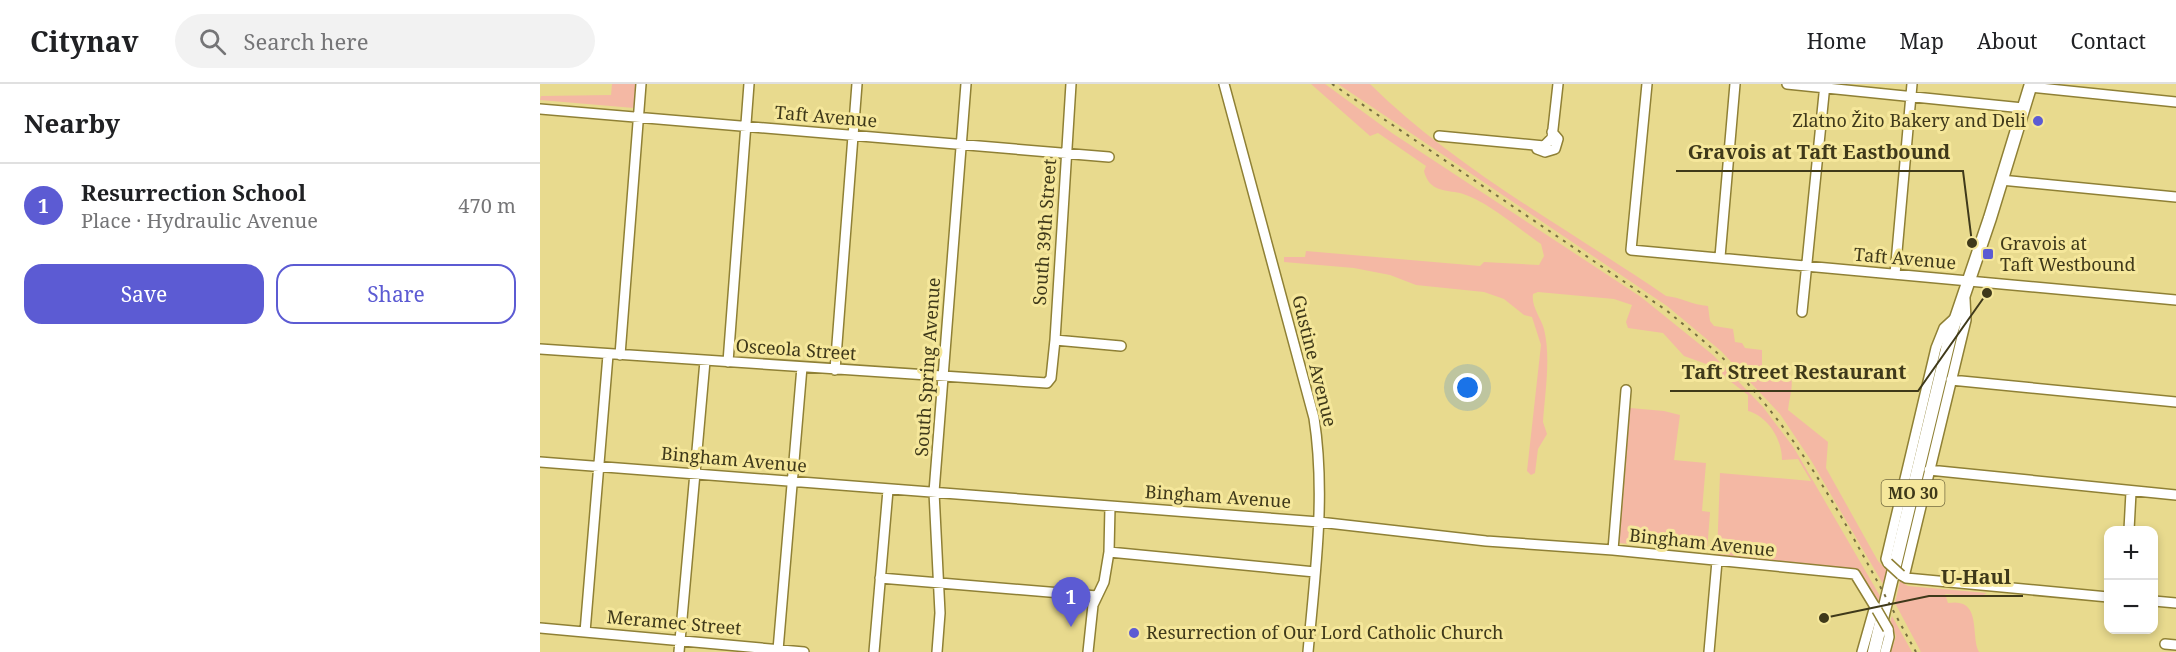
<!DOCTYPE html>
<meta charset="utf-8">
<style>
body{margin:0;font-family:"Noto Serif",serif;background:#f2f2f2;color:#202124}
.controls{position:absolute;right:18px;bottom:18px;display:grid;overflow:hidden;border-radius:12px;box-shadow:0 3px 9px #0003}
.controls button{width:54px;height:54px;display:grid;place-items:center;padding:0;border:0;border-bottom:2px solid #e0e0e0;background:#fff;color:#202124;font:30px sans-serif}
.you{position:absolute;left:928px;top:304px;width:21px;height:21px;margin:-15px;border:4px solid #fff;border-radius:50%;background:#1a73e8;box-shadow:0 0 0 9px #1a73e833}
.badge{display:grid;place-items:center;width:39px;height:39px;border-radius:50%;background:#5c5bd3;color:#fff;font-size:20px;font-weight:700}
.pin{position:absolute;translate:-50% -50px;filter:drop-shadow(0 2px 3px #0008)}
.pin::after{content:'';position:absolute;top:32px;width:21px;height:18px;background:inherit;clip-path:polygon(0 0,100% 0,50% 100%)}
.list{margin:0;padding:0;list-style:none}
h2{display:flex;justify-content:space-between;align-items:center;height:78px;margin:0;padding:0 24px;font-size:26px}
h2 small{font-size:20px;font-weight:400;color:#757577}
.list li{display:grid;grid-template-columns:39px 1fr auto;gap:18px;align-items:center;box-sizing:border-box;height:84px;padding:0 24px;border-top:2px solid #e0e0e0}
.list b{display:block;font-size:22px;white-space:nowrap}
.list p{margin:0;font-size:20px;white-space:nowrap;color:#757577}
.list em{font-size:20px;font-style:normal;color:#757577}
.actions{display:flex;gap:12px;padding:18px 24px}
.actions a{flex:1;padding:14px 0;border:2px solid #5c5bd3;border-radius:18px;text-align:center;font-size:21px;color:#5c5bd3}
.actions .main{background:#5c5bd3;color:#fff}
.icon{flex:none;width:33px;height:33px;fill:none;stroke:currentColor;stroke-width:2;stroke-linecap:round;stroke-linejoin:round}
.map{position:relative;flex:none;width:1636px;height:568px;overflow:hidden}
header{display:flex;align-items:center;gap:36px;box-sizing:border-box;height:84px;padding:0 30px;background:#fff;border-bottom:2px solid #e0e0e0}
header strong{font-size:28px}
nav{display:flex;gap:33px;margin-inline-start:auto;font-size:21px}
.search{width:420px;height:54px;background:#f2f2f2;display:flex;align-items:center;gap:15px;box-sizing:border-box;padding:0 21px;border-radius:33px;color:#757577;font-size:22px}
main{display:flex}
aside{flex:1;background:#fff}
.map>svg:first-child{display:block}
.green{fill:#f4b8a4}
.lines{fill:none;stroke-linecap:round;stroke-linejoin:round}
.minor-casing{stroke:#8f8035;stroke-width:12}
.major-casing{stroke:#8f8035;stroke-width:15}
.minor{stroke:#fff;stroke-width:9}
.major{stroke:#fff;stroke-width:12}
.rail{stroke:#776e40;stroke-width:2;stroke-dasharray:3 6;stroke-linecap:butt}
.minor-bridge-casing{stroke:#8f8035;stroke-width:12;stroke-linecap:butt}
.minor-bridge{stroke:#fff;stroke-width:9}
.poi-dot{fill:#5c5bd3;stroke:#f5e79b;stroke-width:2}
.labels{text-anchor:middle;stroke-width:6;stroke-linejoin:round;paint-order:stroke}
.shield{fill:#f5e79b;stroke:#766d41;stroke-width:1.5}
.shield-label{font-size:16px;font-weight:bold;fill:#3f391a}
.street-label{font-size:18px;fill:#3f391a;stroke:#f5e79b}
.poi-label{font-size:18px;fill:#3f391a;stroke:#f5e79b;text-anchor:start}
.leader{fill:none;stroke:#3f391a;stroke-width:2}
.callout-dot{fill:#3f391a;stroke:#f5e79b;stroke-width:2}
.callout-label{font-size:20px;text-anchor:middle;font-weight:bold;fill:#3f391a;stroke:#f5e79b;stroke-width:6;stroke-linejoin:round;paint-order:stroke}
</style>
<header>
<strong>Citynav</strong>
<div class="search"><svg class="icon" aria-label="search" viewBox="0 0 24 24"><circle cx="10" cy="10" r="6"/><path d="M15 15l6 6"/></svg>Search here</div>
<nav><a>Home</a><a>Map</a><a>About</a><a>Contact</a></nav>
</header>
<main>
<aside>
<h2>Nearby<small></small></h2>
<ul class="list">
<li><span class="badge">1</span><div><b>Resurrection School</b><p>Place · Hydraulic Avenue</p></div><em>470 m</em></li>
</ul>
<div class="actions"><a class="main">Save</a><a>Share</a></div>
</aside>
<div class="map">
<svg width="1636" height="568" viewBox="0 0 1636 568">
<rect width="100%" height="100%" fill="#e8da8e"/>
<path class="green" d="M72,0H97L94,24L0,16L1,12L71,11Z
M771,0H785L852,49L1101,213L1173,271L1223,323L1254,364L1340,512L1339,518L1322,490L1312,485L1177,472L1180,389L1271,397L1258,375L1242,376C1242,354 1227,332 1208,327V311L1169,281L1144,272L1123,249L1088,244L1086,238L1092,221L1074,215L998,208L993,210C991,222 1001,234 1004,245C1011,274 1005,308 1003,338L1007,350L998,365L995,389L991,391L987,387L1001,261L992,233L984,231L964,215L944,208L876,201L850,191L814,184L744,178V173H765L766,167L940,182L944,178L999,181L1004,172L1001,160C979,145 946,116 920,109C906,106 889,108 884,87L886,82L838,49L830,52Z
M798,0H830C916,85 1027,144 1126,212C1139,213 1153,221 1168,222L1170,237L1174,242L1193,245L1195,258L1202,259L1205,264L1222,266V282L1248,287C1256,299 1249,312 1248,326L1288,358L1286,384L1338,477L1347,486L1343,500L1272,378L1240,330L1181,267L1127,222Z
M1090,324L1124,327L1140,331L1134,376L1166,379L1162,427L1170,428L1167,468L1079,459Z
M1360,497L1368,502L1447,509L1440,513L1405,510L1408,519C1443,513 1430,552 1439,568H1381L1355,519Z
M1352,532L1372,568H1351L1356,552L1350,538Z"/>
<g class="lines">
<g class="minor-casing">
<path id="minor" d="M684,0L774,334C786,411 775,490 768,568
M1107,0L1091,166L1636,216
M1247,0L1483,24
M1490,3L1636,18
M0,25L569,73
M899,52L1004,62L1012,54L1018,0
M997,65L1005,68L1015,65L1018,55L1012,48
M1461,96L1636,113
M1180,173L1195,0
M1355,190L1372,0
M1262,228L1285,0
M515,256L581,262
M0,265L507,299L511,294L515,256L531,0
M80,271L101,0
M188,278L209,0
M295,286L317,0
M1411,296L1636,318
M0,378L779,438L946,457L1073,466L1315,490L1337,526
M1389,386L1636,411
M1589,446L1591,408
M1073,466L1086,306
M569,468L775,488
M1348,479L1346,475L1396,264L1404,244L1416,233
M1361,491L1366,494L1568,513
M1364,493L1426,236L1425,215
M340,494L557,512
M1614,517L1636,519
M0,544L264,568
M45,548L68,271
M1625,560L1636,561
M238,566L262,283
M139,568L165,277
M334,568L348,406
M397,568L400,529L394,408L426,0
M548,568L553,521L564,498L569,468L570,422
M1169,568L1177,477
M1322,568L1335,522
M1345,568L1349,553L1348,545"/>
</g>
<g class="major-casing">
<path id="major" d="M1334,568L1411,249L1450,134L1491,0"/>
</g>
<use href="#minor" class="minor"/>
<use href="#major" class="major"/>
<path class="rail" d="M792,0L1126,226C1157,252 1189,276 1214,307C1281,384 1326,479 1376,568"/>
<g class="minor-bridge-casing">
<path id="minor-bridge" d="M1348,479L1361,491
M1337,526L1348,545"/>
</g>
<use href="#minor-bridge" class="minor-bridge"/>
</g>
<g class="poi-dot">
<circle cx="1498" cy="37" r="6"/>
<rect x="1442" y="164" width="12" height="12" rx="3"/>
<circle cx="594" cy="549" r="6"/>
</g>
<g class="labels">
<rect class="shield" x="1341.5" y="396" width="63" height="26" rx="4.5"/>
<g class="shield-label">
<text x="1373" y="415">MO 30</text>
</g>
<g class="street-label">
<text transform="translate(286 33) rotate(5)" y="6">Taft Avenue</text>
<text transform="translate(505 148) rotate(-86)" y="6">South 39th Street</text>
<text transform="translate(1365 175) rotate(5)" y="6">Taft Avenue</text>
<text transform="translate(256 266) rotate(4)" y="6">Osceola Street</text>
<text transform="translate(774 277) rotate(76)" y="6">Gustine Avenue</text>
<text transform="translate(388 283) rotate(-86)" y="6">South Spring Avenue</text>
<text transform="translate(194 376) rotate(5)" y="6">Bingham Avenue</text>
<text transform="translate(678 413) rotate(4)" y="6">Bingham Avenue</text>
<text transform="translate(1162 459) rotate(6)" y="6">Bingham Avenue</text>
<text transform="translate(134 539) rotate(5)" y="6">Meramec Street</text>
</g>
<g class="poi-label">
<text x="1486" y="43" text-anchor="end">Zlatno Žito Bakery and Deli</text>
<text x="1460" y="166">Gravois at<tspan x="1460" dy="21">Taft Westbound</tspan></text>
<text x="606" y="555">Resurrection of Our Lord Catholic Church</text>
</g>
</g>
<path class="leader" d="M1432 159L1423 87H1136M1447 209L1378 307H1130M1284 534L1389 512H1483"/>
<g class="callout-dot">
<circle cx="1432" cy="159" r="6"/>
<circle cx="1447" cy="209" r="6"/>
<circle cx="1284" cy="534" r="6"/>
</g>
<g class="callout-label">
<text x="1279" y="75">Gravois at Taft Eastbound</text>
<text x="1254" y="295">Taft Street Restaurant</text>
<text x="1436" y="500">U-Haul</text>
</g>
</svg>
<div class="controls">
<button>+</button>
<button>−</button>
</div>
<div class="you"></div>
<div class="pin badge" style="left:531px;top:543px">1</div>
</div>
</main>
